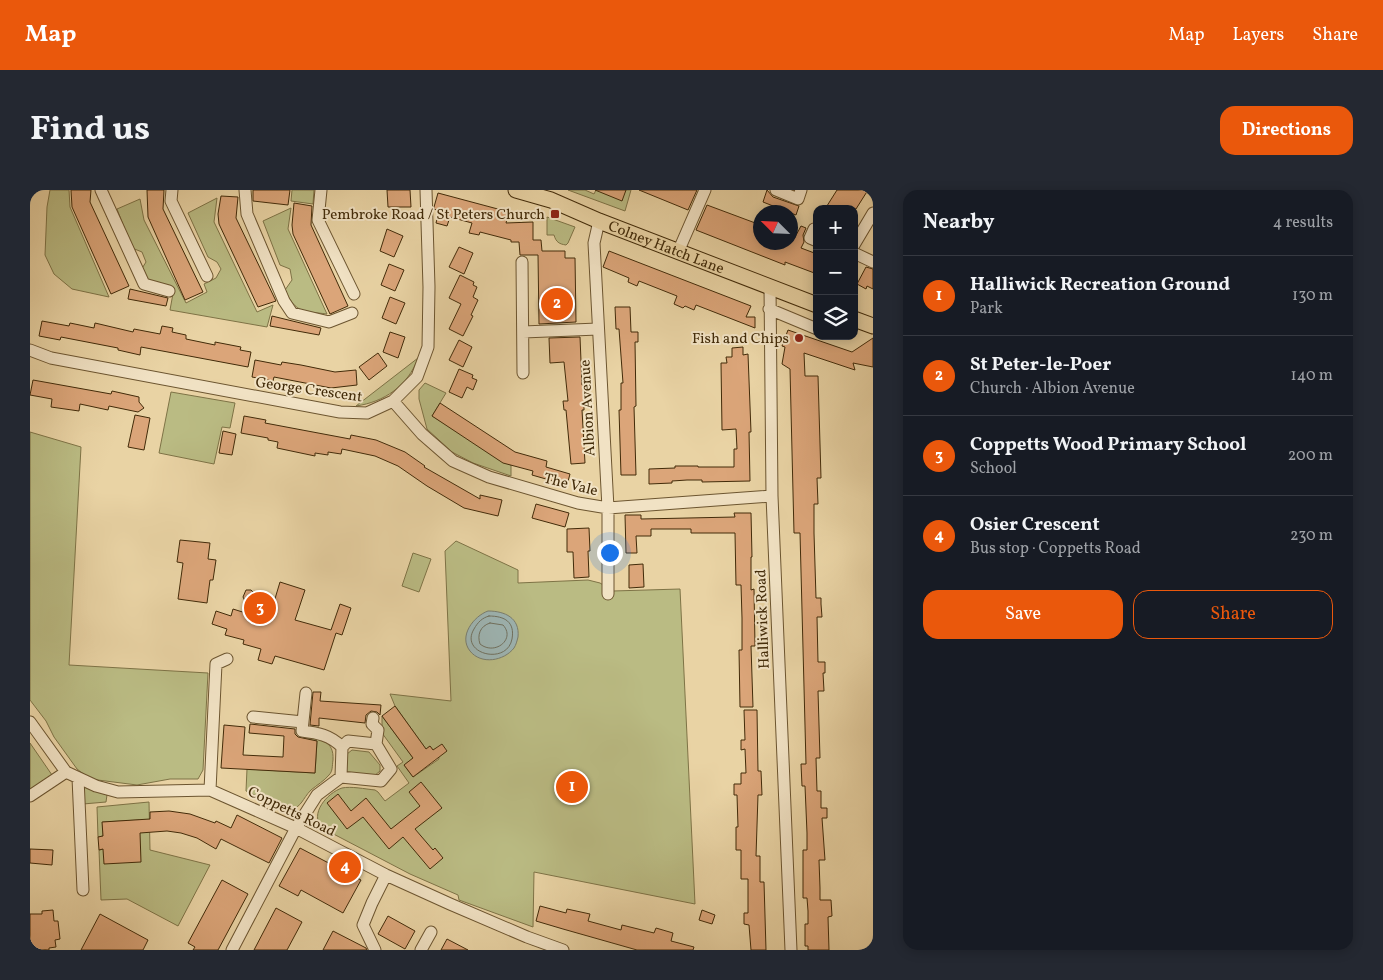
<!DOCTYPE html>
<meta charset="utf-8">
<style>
body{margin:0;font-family:Vollkorn,serif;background:#242831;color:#f1f3f6}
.controls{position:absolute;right:15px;top:15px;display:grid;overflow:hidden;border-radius:10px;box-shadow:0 2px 12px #0003}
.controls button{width:45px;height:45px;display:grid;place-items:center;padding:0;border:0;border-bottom:1px solid #363941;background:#171b24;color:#f1f3f6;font:25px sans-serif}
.compass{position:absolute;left:723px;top:15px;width:45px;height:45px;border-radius:50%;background:#171b24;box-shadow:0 2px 12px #0003;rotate:294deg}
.you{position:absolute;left:579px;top:362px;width:18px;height:18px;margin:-12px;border:4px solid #fff;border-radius:50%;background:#1a73e8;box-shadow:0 0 0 8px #1a73e833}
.badge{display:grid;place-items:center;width:32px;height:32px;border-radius:50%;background:#ea580c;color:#fff;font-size:16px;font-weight:700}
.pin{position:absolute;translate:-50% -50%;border:2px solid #fff;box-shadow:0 1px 5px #0006}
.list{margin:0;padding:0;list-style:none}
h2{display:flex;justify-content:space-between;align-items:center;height:65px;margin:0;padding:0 20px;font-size:21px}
h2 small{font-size:16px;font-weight:400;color:#9ea1a6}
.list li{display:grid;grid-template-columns:32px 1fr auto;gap:15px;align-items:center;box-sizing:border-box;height:80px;padding:0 20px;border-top:1px solid #363941}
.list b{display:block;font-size:19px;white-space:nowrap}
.list p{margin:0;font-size:16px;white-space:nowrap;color:#9ea1a6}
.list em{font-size:16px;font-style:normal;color:#9ea1a6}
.actions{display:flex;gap:10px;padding:15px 20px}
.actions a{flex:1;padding:11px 0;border:1px solid #ea580c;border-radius:15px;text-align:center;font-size:18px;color:#ea580c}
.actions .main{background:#ea580c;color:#fff}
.icon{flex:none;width:28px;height:28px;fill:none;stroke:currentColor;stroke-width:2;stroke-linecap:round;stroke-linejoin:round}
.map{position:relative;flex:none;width:843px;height:760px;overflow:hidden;border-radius:15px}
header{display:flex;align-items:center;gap:30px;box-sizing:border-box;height:70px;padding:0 25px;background:#ea580c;color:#fff}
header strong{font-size:24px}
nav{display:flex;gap:28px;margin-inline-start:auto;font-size:18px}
.intro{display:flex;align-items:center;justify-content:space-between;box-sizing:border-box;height:120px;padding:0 30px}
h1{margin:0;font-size:35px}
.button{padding:12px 22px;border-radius:15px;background:#ea580c;color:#fff;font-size:18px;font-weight:700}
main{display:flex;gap:30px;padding:0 30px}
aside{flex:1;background:#171b24;border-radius:15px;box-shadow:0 2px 12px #0003}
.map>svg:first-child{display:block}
.green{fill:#babb83;stroke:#7e7346}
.water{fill:#9db4b2;stroke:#797d6e}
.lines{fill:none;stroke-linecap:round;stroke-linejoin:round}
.shore{stroke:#70705e;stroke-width:1}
.building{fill:#dba579;stroke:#422b09}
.minor-casing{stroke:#6c5530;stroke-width:13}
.major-casing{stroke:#422b09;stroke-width:17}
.minor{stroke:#f1e2c4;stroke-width:11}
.major{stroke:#e9d3a4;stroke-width:15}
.poi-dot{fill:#8f2418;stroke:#f1e2c4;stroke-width:2}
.labels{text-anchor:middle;stroke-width:4;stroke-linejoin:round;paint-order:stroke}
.poi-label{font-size:15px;fill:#422b09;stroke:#f1e2c4;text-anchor:end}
.street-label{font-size:15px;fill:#422b09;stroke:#f1e2c4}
</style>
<header>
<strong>Map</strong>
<nav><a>Map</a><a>Layers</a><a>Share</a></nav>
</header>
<div class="intro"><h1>Find us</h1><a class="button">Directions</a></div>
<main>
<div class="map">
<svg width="843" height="760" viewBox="0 0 843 760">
<rect width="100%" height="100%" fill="#e9d3a4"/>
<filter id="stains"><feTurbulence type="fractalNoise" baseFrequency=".004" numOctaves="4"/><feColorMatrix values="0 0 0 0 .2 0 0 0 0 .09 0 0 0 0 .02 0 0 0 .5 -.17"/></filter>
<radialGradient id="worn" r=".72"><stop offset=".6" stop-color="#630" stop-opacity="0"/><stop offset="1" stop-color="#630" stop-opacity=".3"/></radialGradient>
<path class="green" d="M20,0H39L40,17L79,107L42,99L24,84L15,65L17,17Z
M262,0H284L283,14L261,11Z
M538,0H555L564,4L566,0H601L595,21Z
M187,8L184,32L227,122L243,115L237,137L140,120L144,98L117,90L111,80L116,72L112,62L102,58L87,19L110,9L114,30L156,113L177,102L174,94L186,88L191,79L187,72L178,67L158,23Z
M261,18L258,39L297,124C274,121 266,124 255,100L262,90L260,79L250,75L233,31Z
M517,27L545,37L538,53L536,55C529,54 526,52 524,45H517Z
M388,168C378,196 354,212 326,216Z
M395,193L416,203L402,226L481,275V286L443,273L422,262L397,239L389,209V200Z
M141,202L205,213L200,238L192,237L184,274L129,263Z
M0,242L51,257L39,475L178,483L173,580L168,589H140L107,595L60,589L47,579L24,547L16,531L0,510Z
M426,351L488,380V393L558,390L570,393L583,401L650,399L665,714L504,682L503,737L429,710L428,705L380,684L292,638C279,624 297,603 312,598C321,596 335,599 345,600L348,602L355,611L379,593L367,576L373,572L352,543V526L383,568L374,575L383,587L409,569L407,558L403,560L400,556L396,559L365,516L360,504L421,511L415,361Z
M383,363L401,369L389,402L372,396Z
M274,547C291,550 304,550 303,570C302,576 303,581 299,585C294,591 287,595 281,600C272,609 273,616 259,621L216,601L217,579L285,583L287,551L273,548Z
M0,553L22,585L0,600Z
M322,560L339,562L350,575V581L344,586L315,582L317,564Z
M52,596L77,605L76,612L53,614Z
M119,612L120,660L180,675L148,736L97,709L71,710L69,660L73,659L109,630L73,632V646L68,647L67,617Z"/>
<path class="water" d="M458,421C475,421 490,428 488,447C487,451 486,455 484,458C474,471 451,475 440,461C428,446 444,426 458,421Z"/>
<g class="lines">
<path class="shore" d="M459,426C475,426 485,432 482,449C477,476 429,464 444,439C448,432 452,428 459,426Z
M460,433L473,435C486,449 465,466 450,454C447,445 450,436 460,433Z"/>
</g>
<path class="building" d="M41,0H61L60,12L99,96L81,104L42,17Z
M117,0H134L133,19L173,102L155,110L118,27Z
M223,0H260L258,15L223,11Z
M357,0H380L381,17H358Z
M565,0H596L592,11Z
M609,0H667L658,20Z
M737,0L743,7L769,16L766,25L733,12Z
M807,0H838L826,19H795Z
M408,3L479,22L476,33L503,32V50H511L512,61H535V68H545L546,132L509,134L508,65H490L489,52H481V50L450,42L449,45L439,43L442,33L420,27L417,36L406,33L409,21L404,19V17Z
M191,6L208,7L206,28L246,111L228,117L189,34L188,24Z
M264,13L282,16L281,35L318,116L300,124L263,44L262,35Z
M677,15L728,34L725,41L730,43V52H760V47L764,49L771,36L776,38L773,45L774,52L771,58L787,64V84L755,72V75L666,40Z
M357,39L373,46L364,67L350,61Z
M429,57L443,63L434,84L419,77Z
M579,61L721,116L716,127H725V138L666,115L664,120L655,116L653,118L644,114L647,106L609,91L607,96L598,92L599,88L573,77Z
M359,74L374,80L365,101L351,95Z
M836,77L843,79V99L837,96L836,99L827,94Z
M430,85L444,92L443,95L447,97L443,107L448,110L441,125L443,126L433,146L419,139L431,114L419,108Z
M100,99L138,108L136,116L98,109Z
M360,107L375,113L366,134L352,128Z
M585,117H600L601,142H608V152H605L606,216L604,217L606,285H591L589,220H591V193H593L589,139H586Z
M242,126L291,138L289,145L240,136Z
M12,131L39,136L40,133L64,138L65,133L103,142L104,139L130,144L132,136L143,138L142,142L156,145V149L185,155V152L211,157L210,160L221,162L218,177L111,157L110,165L88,160V158L31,147L30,150L9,146Z
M758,140L822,162L843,148V177L823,173L825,180L774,163L775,186H788L791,288H787L788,314H784V343L786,408H791V414L792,427H787L788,472H795V483H793L794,501H788L790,568H786L787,601H791V618H797V628H792L795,670H789L790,698V710H801L802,726L798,727L799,760H778V756H775V734H778V721L777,708H773V660H777V643L775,596H772L771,574H776L770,343H764L760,179L752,174L755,157L752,156Z
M360,142L375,147L368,168L353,162Z
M550,147L552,195H554V220H552L555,273L541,274L536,220H534L533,211H538L534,172L520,173L519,148Z
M429,150L442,157L433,177L419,170Z
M713,157V165L718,164L721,242H719L720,291L672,292V290H657L642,291V293L619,294V279L645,278V276H668V277H704V259H707L706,239L692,240L691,173H697L696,167H702V158Z
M348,163L357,176L339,190L329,177Z
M225,170L251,175L252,172L271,175L305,182L326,180L327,195L301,198L244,187L243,191L222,187Z
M429,179L443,185L442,188L447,190L443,200L437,197L432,208L419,202Z
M3,190L81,204L82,201L109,207V212L114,218L108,222L79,216L78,220L50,214L49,221L21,217L22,209L0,205Z
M410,213L485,262L517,271L516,277L540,284L537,295L502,285L503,281L473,273L402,226Z
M105,225L120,228L114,260L98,257Z
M214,226L236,230L235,233L320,249L321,245L346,250L375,262L395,276L394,277L450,309V305L472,310L468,326L434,318L397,296L368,276L345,266L312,259L311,264L298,262V265L285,263V266L247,258L248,252L238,250V248L211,243Z
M193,241L206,244L202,265L189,263Z
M506,314L539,323L535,337L502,328Z
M704,323H721L722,367H721V400L724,399L725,456H721L723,517H710L709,460H712V428L711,395H706L705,343H661V339H621V346H606L607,363H596L595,325H611V329L705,327Z
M559,338L560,361H558L559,387L544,388L543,362H537V339Z
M150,350L180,353L178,369L186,370L183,390H180L177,413L148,409L153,373L147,372Z
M613,374L614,397L599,398V375Z
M250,392L275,400L265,430L301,440L310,414L321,418L312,445L306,443L294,480L245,466L242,474L228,470L231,459L213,454L214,450L195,445L197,439L182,434L186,421L201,426L203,419L222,425L213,407L216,400H221L224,403L226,406L244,412Z
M283,502H291L290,511L351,515L350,525L347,522L341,521L336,525L335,533L289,528V536L280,535Z
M365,516L396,559L400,556L403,560L412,554L417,561L383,587L374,575L383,568L352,526Z
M714,520H727L728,581H731L732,605H728L726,666H730V692H734L736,760H721L719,735L714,734V723H718V689H711V660H706V637H708L707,605H704V594H711V583H716L715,559L711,560V550H715Z
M220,534L265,539V544L268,547L287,551L285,583L191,578L194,535L215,537L213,565L253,567L254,546L219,543Z
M391,592L412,618L385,639L403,660L405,658L413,668L400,679L373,647L359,659L333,627L317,639L297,613L308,604L321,621L336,608L361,639L390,616L379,602Z
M139,621L160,624L185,633L186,631L201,638L207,625L252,648L239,673L191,649L186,659L167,648L151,643L137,641L110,643L111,672L74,674L73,659L69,660L68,647L73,646L72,632L120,629V622Z
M270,658L331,690L313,723L271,700L268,706L249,696Z
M0,659L23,660L22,675L0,673Z
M192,690L218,704L188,760H163L165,757L158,753Z
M510,716L536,723L537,719L560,724L558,731L591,740L592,735L624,743L626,738L643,743L641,751L664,757L663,760H607L533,739L506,731Z
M246,718L272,732L257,760H224Z
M23,720L24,731H28L30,749L25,750L26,757L19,758V760L0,759V724H12V721Z
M672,720L685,725L682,734L669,730Z
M70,724L118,750L113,760H51Z
M358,726L385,741L375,759L348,744Z
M303,741L336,758L337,760H293Z
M417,749L438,760H411Z"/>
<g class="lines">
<g class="minor-casing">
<path id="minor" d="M71,0L114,94L139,101
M142,0L141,11L177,86
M215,0L217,24L254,111L262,123L299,132L322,123
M291,0L288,30L324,104
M746,0L768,9L771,0
M569,31L564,53L578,318V404
M784,39L780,48L787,51
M824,55L843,23
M648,62L675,0
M824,63L843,72
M492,72L493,183
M740,97L742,306L761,760
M739,119L787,139
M493,142L568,139
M0,160L21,168L310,222L337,223L363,211L387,187L398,157L399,97L396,0
M363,211L392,244L423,271L459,287L548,313L578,318L742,306
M276,503L272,541C288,543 300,545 312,557
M223,527L273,532
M343,528L342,534L348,540L346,554
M0,532L36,582L66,596L88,602L180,600L266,638L356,685L420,714L497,747L533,760
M48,588L53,700
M180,600L186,474L197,469
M0,606L36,582
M202,760L266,638L287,605L311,587L351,591L361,579L346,554L318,551L312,557L311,587
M345,760L333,735L342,713L356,685
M391,760L401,742"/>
</g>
<g class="major-casing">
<g id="major">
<path id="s1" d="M486,0L521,10L569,31L787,115"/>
<path d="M824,129L843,136"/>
</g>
</g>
<use href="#minor" class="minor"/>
<use href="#major" class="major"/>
</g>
<g class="poi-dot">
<rect x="520" y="19" width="10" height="10" rx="2.5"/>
<circle cx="769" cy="148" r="5"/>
</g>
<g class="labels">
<g class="poi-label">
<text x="515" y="29">Pembroke Road / St Peters Church</text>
<text x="759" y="153">Fish and Chips</text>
</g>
<g class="street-label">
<text dy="5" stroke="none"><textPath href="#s1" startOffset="161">Colney Hatch Lane</textPath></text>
<text transform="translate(279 199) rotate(8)" y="5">George Crescent</text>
<text transform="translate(557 218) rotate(-93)" y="5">Albion Avenue</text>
<text transform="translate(541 294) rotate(14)" y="5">The Vale</text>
<text transform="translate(732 429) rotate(-92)" y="5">Halliwick Road</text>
<text transform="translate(262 621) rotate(26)" y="5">Coppetts Road</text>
</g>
</g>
<rect width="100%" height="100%" filter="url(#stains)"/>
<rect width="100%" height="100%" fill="url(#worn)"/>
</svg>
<div class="controls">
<button>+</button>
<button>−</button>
<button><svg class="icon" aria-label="layers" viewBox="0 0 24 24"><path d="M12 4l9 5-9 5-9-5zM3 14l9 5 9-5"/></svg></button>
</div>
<svg class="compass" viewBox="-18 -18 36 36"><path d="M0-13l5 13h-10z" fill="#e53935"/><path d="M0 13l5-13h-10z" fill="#9ea1a6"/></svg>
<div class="you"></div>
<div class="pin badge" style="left:542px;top:597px">1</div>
<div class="pin badge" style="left:527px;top:114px">2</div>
<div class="pin badge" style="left:230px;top:418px">3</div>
<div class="pin badge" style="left:315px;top:677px">4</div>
</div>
<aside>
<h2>Nearby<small>4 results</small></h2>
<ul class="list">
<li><span class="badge">1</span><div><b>Halliwick Recreation Ground</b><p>Park</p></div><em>130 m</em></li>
<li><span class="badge">2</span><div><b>St Peter-le-Poer</b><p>Church · Albion Avenue</p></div><em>140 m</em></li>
<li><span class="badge">3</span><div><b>Coppetts Wood Primary School</b><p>School</p></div><em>200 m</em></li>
<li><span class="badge">4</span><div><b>Osier Crescent</b><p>Bus stop · Coppetts Road</p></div><em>230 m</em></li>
</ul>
<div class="actions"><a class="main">Save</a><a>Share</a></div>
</aside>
</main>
